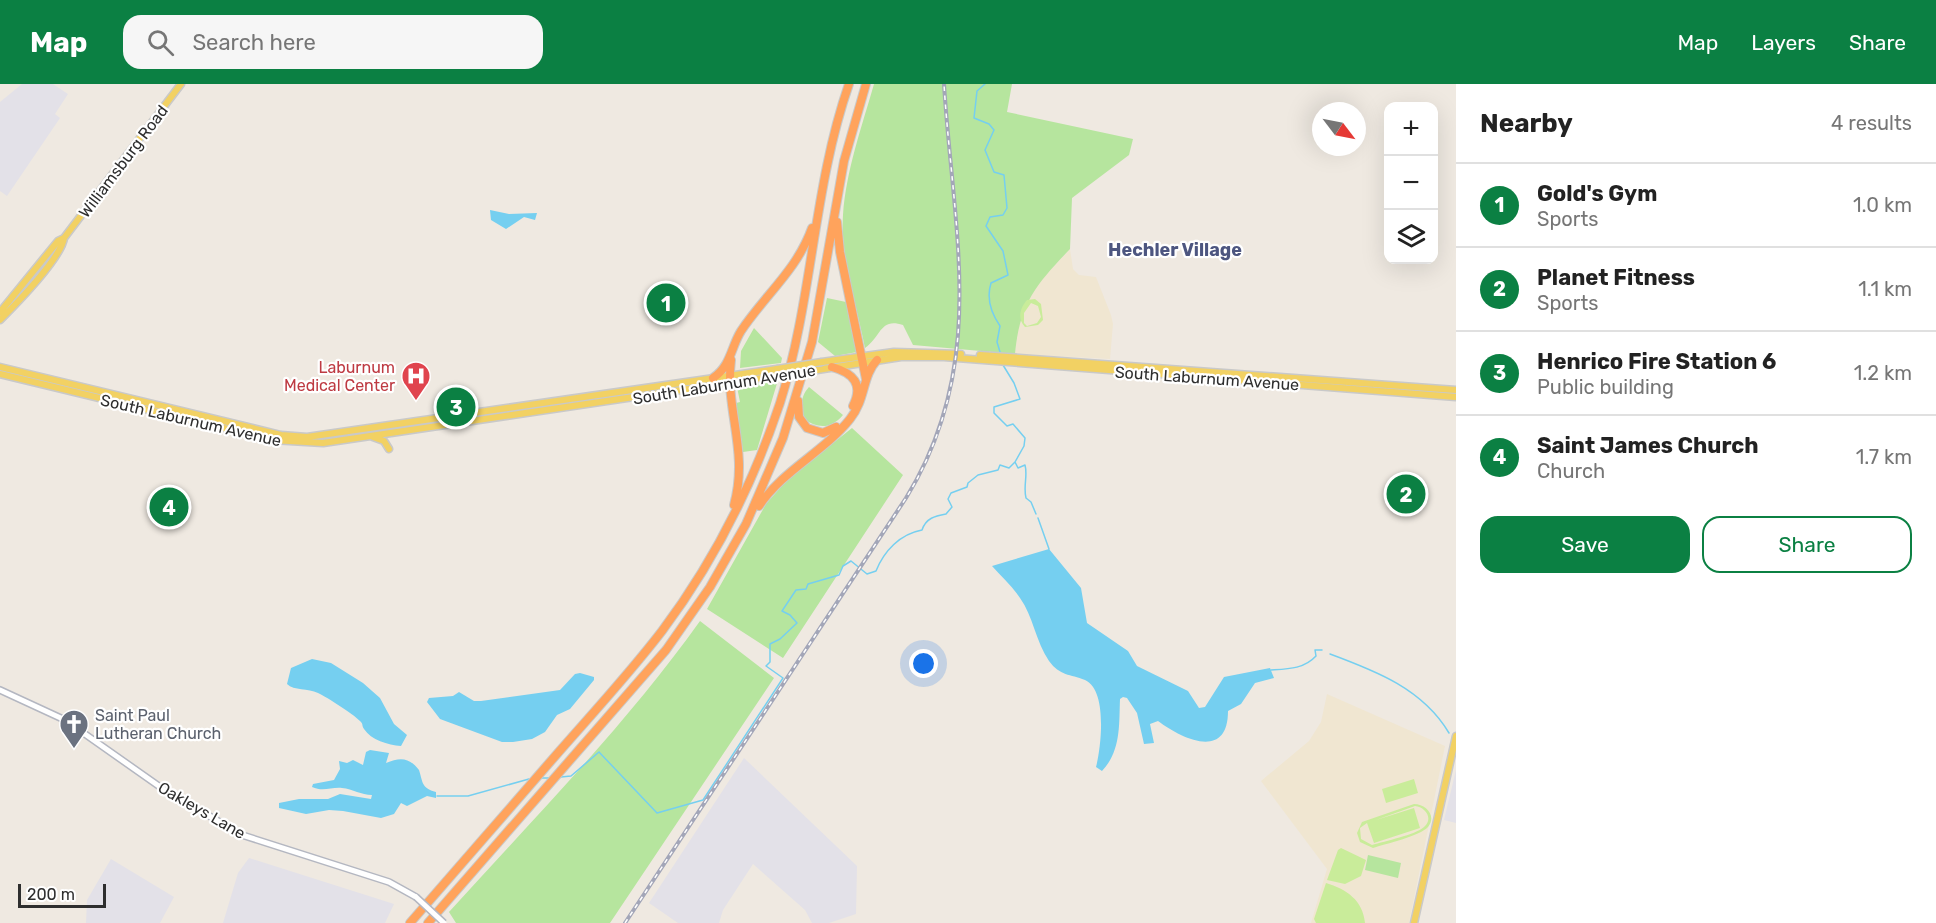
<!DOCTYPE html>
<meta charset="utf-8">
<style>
body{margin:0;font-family:Rubik,sans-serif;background:#f6f6f6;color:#222}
.controls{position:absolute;right:18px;top:18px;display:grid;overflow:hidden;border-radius:12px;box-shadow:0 6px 24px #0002}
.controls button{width:54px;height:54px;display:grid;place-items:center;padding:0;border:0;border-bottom:2px solid #e0e0e0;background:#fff;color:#222;font:30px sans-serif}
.compass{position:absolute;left:1312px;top:18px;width:54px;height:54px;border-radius:50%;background:#fff;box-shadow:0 6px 24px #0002;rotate:122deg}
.scale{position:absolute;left:18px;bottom:15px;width:88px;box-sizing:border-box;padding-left:6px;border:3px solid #2e2e2e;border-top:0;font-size:16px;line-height:21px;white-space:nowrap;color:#2e2e2e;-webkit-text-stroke:4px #fff;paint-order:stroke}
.you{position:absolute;left:924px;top:580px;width:21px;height:21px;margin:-15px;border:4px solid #fff;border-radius:50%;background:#1a73e8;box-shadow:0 0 0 9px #1a73e833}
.badge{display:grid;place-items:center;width:39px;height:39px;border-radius:50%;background:#0b8043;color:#fff;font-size:20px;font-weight:700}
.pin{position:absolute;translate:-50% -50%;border:3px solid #fff;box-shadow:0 2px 6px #0006}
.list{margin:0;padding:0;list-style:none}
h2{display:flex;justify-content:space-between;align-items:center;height:78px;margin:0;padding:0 24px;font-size:26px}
h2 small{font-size:20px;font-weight:400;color:#767676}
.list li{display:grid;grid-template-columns:39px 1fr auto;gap:18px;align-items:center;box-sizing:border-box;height:84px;padding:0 24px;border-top:2px solid #e0e0e0}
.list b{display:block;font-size:22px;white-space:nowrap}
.list p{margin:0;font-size:20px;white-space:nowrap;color:#767676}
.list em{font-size:20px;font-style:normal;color:#767676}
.actions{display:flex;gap:12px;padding:18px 24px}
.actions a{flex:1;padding:14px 0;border:2px solid #0b8043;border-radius:18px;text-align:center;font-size:21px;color:#0b8043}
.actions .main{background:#0b8043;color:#fff}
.icon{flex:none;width:33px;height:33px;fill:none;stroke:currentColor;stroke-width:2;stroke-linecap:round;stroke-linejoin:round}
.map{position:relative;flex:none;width:1456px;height:839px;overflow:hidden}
header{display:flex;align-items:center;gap:36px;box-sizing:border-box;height:84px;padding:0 30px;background:#0b8043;color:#fff}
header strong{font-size:28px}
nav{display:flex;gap:33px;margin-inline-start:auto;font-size:21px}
.search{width:420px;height:54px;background:#f6f6f6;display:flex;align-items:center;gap:15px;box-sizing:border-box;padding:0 21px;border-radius:18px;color:#767676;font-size:22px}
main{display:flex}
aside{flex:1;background:#fff}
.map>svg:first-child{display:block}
.industrial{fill:#e3e1e8}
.education{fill:#f0e6d1}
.green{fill:#b6e59e}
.pitch{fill:#c9ec9a;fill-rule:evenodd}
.water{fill:#75cff0}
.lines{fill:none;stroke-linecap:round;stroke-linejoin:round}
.stream{stroke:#75cff0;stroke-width:1.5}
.secondary-casing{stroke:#b4b7c1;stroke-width:8}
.primary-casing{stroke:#c9c9c9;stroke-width:9}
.motorway-casing{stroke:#c9c9c9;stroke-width:10}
.secondary{stroke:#fff;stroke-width:5}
.primary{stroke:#f2d163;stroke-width:6}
.motorway{stroke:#ffa35c;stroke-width:8}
.rail-casing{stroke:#a3a6b8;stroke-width:4}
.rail{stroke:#fff;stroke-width:1.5;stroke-dasharray:4.5;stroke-linecap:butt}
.secondary-bridge-casing{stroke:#b4b7c1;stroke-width:8;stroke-linecap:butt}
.primary-bridge-casing{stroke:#c9c9c9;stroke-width:9;stroke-linecap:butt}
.secondary-bridge{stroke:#fff;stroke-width:5}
.primary-bridge{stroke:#f2d163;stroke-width:6}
.labels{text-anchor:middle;stroke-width:4.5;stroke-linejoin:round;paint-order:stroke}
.street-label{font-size:16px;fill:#2e2e2e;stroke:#fff}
.health-label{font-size:16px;fill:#be3a42;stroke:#fff;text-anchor:end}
.worship-label{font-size:16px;fill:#5b616d;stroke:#fff;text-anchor:start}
.neighbourhood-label{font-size:18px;font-weight:bold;fill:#4d5680;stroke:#fff}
</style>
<header>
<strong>Map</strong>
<div class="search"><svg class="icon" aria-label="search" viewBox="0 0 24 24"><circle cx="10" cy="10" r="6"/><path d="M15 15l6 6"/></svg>Search here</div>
<nav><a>Map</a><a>Layers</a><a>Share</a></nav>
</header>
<main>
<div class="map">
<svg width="1456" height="839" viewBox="0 0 1456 839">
<rect width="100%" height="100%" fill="#efe9e1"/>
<path class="industrial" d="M22,0H53L68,10L55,30L60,34L7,112L0,107V18Z
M744,674L857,782L856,830L829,839H812L805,826L753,780L723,826L719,839H678L649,819Z
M1456,686V739L1444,736Z
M249,774L394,820L385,839H223L238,789Z
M111,775L174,813L160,839H86L87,816Z"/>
<path class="education" d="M1070,165L1073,185L1079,191L1096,193L1111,231L1113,240L1110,275L1015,270L1018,242L1026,219L1040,197Z
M1327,610L1445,662L1409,839H1311L1327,785L1261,697L1309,657L1321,638Z"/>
<path class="green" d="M874,0H1012L1007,28L1133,55L1129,71L1072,114L1070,165C1036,201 1020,218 1015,270L913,261L903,241C880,233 881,253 865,264C857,222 840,174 843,131C846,87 862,42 874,0Z
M827,214L846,218L857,268L835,272L818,258Z
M754,244L782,274L781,279L740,284L741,267Z
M778,296L757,366L743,368L736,319L740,318L737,303Z
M809,303L843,331C831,345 818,345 804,335C801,322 800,313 809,303Z
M852,344L903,391L783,574L707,525L766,420L788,395Z
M700,537L774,594L610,839H456L449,828C535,733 625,642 700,537Z
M1368,771L1401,779L1398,794L1365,786Z"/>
<path class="pitch" d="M1035,215L1041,220L1043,236L1038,241L1025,243C1017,235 1020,224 1027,216ZM1031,219L1038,222L1041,233L1037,239L1027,242L1024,239V229Z
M1414,695L1418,709L1386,719L1382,705Z
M1414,720C1426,720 1437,732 1428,743C1420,752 1385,760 1373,764L1360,758L1357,749L1362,738ZM1415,722C1425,723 1434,734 1424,743C1415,751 1385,757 1372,761L1361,755L1360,744L1367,739L1374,759L1420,744L1414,724L1376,736Z
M1341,764L1366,776L1361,792L1345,800L1327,796L1338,766Z
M1326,799C1346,805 1363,816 1365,839H1316L1314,835Z"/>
<path class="water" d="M490,126L509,130L537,129L535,136L524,133L506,145L491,136Z
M1049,465L1081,504L1087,539L1128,567L1137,582L1188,607L1199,624L1205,623L1224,593L1270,584L1274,594L1255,599L1241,620L1228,627C1228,677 1182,655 1158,637L1150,640L1154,659L1144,660L1137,629L1127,614L1123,613L1120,615C1119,641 1121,667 1102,687L1096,683C1101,664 1108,606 1085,596C1070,590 1060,592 1049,577C1036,558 1033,532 1020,514C1012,502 1001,492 992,482Z
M312,575L331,579L363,599L380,614L394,640L407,651L401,662C388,661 371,656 364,645C361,640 364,641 360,637C352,629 328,614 318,609C308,604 294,607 287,600L291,584Z
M580,589L594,593V596L570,625L557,631L545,648L532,655L513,658H502L440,635L427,618L429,614L453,612L459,608L474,617H481L560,606L575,590Z
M370,666L389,669L386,679C400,673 409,673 419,686C423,698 421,704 436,708V714L427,712L407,722L401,719L394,730L381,734L343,727L329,726L306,730L279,724V719L299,715H328L340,710L371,715L372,711C361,711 353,705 342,704C331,703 323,708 312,703L313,700L334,696L340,685L339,677L347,679L353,676L363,681L366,668Z"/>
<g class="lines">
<path class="stream" d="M985,0L977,7L974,34L989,40L994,46L985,66L994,88L1004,91L1007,124L1003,131L990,133L986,142L1003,167L1008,191L991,199C986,215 991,229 1000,242L997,258L1000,268
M1003,281L1014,299L1020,315L994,323V329L1007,342L1013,340L1025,354L1024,362L1015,378L1018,384L1025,381C1028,392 1023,402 1026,414L1031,418L1036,430
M1038,434L1049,465
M1330,570C1376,587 1423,605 1449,649
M1271,586C1288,585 1304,585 1316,572L1315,566H1322
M561,693L571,692L599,668L657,729L703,716L783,594L766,582L770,578V560L780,555L797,539L790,531L782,527L796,506L806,505L808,500L839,491L843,482L851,477L867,490L876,487C884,467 900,450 922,446C926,434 935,432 946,430L952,423L948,415L951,409L967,403L968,399L978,391L998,386L1000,381L1009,384L1015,378
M541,694H549
M437,712H468L529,695"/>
<g class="secondary-casing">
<path id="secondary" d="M0,606L65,636L163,705L242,751L389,798L416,813"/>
</g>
<g class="primary-casing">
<path id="primary" d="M0,228L58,157L64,154L181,0
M0,236C15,221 61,174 64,154
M980,271L1456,306
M822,278L894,268L961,270
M0,283L281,351L307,353L777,285
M817,286L901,273H944L1456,313
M0,290L273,356L323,359L776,292
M373,353L384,357L389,365
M1414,839L1456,652"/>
</g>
<g class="motorway-casing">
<path id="motorway" d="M837,138L840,168L866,295
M731,276C725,327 749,367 734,421
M832,283C853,289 864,300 853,322
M713,294C731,282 731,263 741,247C765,211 797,186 812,144
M798,317L799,333L807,344L823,349L836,343
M759,422C783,386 824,368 850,335C866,315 862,292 877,276
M410,839C459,783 508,726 557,670C592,630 629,590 662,547C713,479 753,400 780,319C813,215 813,103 849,0
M428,839L666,566L710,503L746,440L783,354L812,258L844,77L866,0"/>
</g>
<use href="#secondary" class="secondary"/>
<use href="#primary" class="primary"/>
<use href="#motorway" class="motorway"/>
<g class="rail-casing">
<path id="rail" d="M625,839L906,414C989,280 953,147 944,0"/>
</g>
<use href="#rail" class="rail"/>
<g class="secondary-bridge-casing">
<path id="secondary-bridge" d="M416,813L444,839"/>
</g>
<g class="primary-bridge-casing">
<path id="primary-bridge" d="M777,285L822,278
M776,292L817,286"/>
</g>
<use href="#secondary-bridge" class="secondary-bridge"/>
<use href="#primary-bridge" class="primary-bridge"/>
</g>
<defs>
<g id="hospital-pin" transform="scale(1.5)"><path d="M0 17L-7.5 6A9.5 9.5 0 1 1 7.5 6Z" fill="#e0444e" stroke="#fff"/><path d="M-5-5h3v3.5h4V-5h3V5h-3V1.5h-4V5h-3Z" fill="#fff"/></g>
<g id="church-pin" transform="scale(1.5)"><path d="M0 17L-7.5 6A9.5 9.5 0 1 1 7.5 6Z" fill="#6b7280" stroke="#fff"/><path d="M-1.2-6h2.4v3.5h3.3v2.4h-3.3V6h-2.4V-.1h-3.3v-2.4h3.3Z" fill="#fff"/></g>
</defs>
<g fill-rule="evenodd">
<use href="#hospital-pin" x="416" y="292"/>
<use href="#church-pin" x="74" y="640"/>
</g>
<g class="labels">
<g class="street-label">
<text transform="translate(123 77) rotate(-53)" y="6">Williamsburg Road</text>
<text transform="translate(1207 294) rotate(4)" y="6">South Laburnum Avenue</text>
<text transform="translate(724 300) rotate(-9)" y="6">South Laburnum Avenue</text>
<text transform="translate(191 336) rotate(13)" y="6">South Laburnum Avenue</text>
<text transform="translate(202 726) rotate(30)" y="6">Oakleys Lane</text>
</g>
<g class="health-label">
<text x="395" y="289">Laburnum<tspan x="395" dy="18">Medical Center</tspan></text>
</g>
<g class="worship-label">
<text x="95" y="637">Saint Paul<tspan x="95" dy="18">Lutheran Church</tspan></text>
</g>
<g class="neighbourhood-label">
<text x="1175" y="172">Hechler Village</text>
</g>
</g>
</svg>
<div class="controls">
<button>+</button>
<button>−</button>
<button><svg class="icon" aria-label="layers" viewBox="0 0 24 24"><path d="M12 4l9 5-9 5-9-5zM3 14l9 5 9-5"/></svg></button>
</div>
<svg class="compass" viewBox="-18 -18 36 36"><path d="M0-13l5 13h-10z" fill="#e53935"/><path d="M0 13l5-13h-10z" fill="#767676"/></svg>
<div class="scale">200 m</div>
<div class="you"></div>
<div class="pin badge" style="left:666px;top:219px">1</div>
<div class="pin badge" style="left:1406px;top:410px">2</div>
<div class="pin badge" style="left:456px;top:323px">3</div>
<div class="pin badge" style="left:169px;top:423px">4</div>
</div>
<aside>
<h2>Nearby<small>4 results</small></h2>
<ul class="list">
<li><span class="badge">1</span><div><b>Gold's Gym</b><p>Sports</p></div><em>1.0 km</em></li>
<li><span class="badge">2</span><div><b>Planet Fitness</b><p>Sports</p></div><em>1.1 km</em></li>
<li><span class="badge">3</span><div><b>Henrico Fire Station 6</b><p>Public building</p></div><em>1.2 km</em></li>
<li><span class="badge">4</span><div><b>Saint James Church</b><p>Church</p></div><em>1.7 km</em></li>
</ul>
<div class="actions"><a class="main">Save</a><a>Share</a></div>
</aside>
</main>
